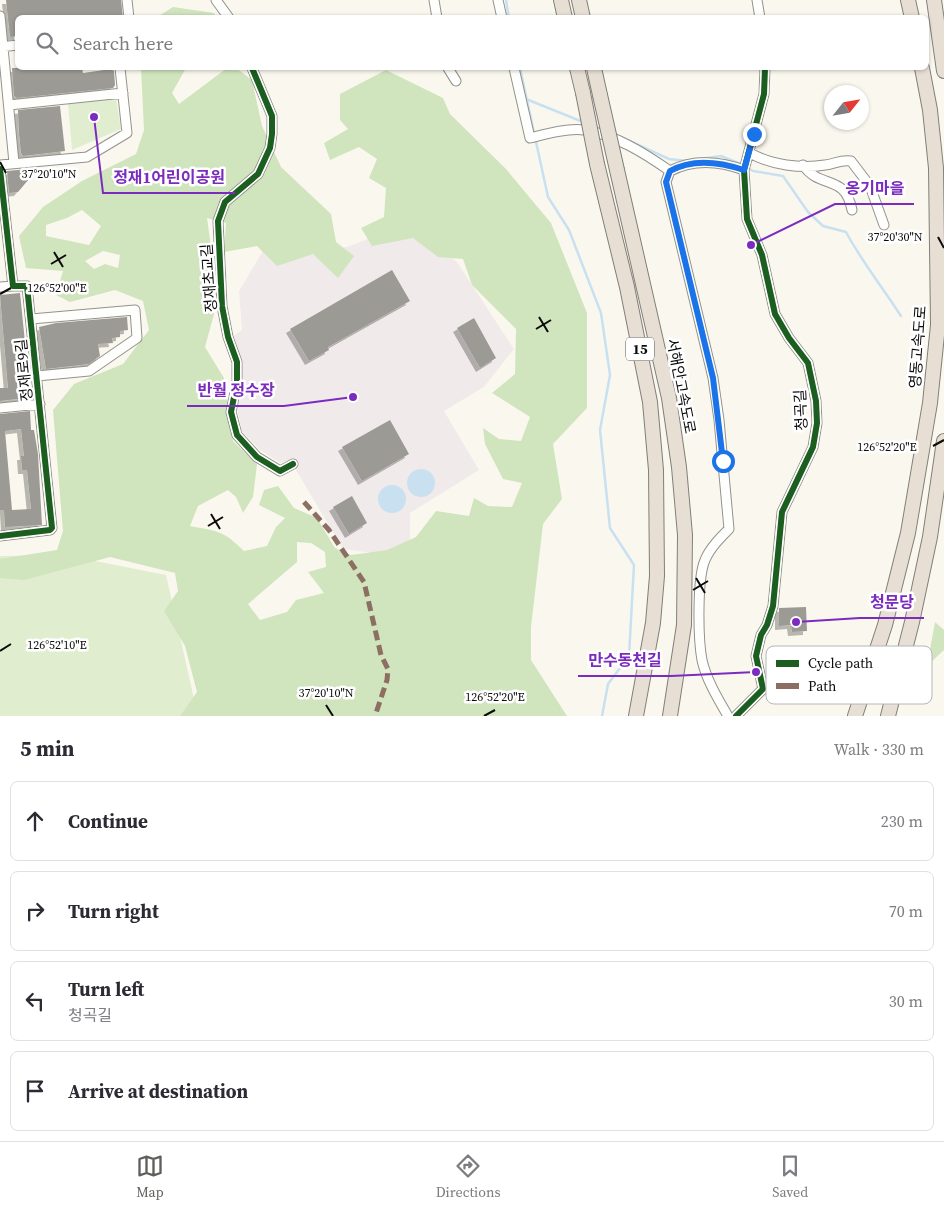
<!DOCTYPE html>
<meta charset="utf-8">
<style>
body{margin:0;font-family:"Source Serif 4","Noto Sans KR",serif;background:#f7f7f7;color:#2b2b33}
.compass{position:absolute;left:824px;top:85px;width:45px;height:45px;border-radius:50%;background:#fff;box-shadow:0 1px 4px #0004;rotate:59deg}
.stop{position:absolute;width:15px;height:15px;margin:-11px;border:4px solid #1a73e8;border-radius:50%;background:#fff}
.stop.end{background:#1a73e8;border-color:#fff;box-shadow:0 1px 5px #0008}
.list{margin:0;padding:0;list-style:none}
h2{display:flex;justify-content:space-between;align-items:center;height:65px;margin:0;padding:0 20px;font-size:21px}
h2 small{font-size:16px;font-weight:400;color:#7c7c81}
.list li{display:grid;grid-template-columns:32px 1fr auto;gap:15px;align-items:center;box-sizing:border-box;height:80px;margin:0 10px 10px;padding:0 10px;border:1px solid #e1e1e2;border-radius:8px}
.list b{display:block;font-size:19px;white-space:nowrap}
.list p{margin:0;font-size:16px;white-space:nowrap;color:#7c7c81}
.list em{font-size:16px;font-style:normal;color:#7c7c81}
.icon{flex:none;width:28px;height:28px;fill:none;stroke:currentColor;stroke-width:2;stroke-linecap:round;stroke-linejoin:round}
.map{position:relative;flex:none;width:944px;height:716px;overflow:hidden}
.search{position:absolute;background:#fff;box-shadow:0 1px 4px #0004;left:15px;right:15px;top:15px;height:55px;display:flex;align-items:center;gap:12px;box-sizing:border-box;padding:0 18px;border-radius:8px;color:#7c7c81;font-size:19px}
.sheet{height:425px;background:#fff}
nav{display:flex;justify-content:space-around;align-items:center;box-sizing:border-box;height:70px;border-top:1px solid #e1e1e2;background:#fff;font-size:14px;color:#7c7c81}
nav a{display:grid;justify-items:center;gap:2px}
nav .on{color:#5f5e5a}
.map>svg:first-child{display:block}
.industrial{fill:#f1eaeb}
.green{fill:#e0eecf}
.forest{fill:#d0e4be;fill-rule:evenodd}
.water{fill:#c8e0f0}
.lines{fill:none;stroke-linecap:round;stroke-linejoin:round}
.stream{stroke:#c8e0f0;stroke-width:2.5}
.building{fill:#9c9a94;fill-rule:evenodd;filter:url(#shadow)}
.minor-casing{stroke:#93928d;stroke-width:11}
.highway-casing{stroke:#807f7a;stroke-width:16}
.minor{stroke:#fefefc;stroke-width:9}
.highway{stroke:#e7ded4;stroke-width:14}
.highway-bridge-casing{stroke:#807f7a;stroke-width:16;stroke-linecap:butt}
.highway-bridge{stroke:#e7ded4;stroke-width:14}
.quiet{stroke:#8d6e63;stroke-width:5;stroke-dasharray:10 5;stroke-linecap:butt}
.cycleway-casing{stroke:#fff;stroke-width:9}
.cycleway{stroke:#1b5e20;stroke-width:6}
.route{stroke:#1a73e8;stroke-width:6}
.ticks{fill:none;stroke:#0b0b0b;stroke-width:2}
.labels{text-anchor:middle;stroke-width:5;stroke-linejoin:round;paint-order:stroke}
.shield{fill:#fff;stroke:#545454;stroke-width:1}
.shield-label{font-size:14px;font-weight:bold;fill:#0b0b0b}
.street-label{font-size:15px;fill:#0b0b0b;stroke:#fff}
.key{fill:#fff;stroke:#b6b6b6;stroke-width:1}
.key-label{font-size:14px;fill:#0b0b0b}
.ticks-label{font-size:12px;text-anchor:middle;fill:#0b0b0b;stroke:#fff;stroke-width:5;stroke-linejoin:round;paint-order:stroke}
.leader{fill:none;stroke:#7b2cbf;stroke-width:2}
.callout-dot{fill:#7b2cbf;stroke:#fff;stroke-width:2}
.callout-label{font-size:16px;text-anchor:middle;font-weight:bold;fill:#7b2cbf;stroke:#fff;stroke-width:5;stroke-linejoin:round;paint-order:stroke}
</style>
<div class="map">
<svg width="944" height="716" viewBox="0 0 944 716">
<defs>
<filter id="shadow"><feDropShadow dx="-4" dy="4" stdDeviation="0" flood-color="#0004"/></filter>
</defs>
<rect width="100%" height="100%" fill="#faf8ee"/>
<path class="industrial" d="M378,235L426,237L457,262L514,349L484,387L444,411L479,470L410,513V541L380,554L343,549L290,460L280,463L260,450L242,431L237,407L242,366L234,336L242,330L239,291L267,244L325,249L347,247Z"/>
<path class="green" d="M116,98L121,129L72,150L68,104Z
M65,555L166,575L195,703L189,716H0V556Z"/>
<path class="forest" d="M173,7L214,13L216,17H157Z
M141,68H186L172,93L179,104L227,68H236L252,80L262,126L281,167L331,214L336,242L354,256L338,278L313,254L277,266L257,246L224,252L226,223L207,218L212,254L214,314L205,347L224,378L233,441L257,464L253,497L243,513L236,497L228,490L198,506L190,526C218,531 224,531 244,551L267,546L276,527L285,518L259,505L264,490L278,486L294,508L317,518L335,548L351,555L387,550L416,537L436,511L469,516L474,498L488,506L512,507L522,483L503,479L485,444L483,428L499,439L521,441L530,417L492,393L515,374L516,329L472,285L463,259L438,257L413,238L372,246L361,228L384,217L386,188L369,178L377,159L359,147L330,160L324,143L348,129L340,120V94L386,70L443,98L450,114L506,169L551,223L587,313V408L553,444L562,499L543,524L531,627V660L567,716H180L197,692L185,646L164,611L178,591L175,573L110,557L24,580L0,578V559L57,550L63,531L53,410L74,384L123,364L149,330L143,301L115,290L70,302L56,295L63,271L26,268L19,236L43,207L82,181L136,154L144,130ZM82,210L101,226L89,245L46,236V225L67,218ZM103,251L120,255L118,268L105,264L94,269L85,261ZM297,542L311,543L325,552L326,567L308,572L324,593L296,600L287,612L260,620L248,604L297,562Z
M935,622L944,630V650L927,666Z"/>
<path class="water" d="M407 483a14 14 0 1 1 28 0a14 14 0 1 1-28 0Z
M378 499a14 14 0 1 1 28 0a14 14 0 1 1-28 0Z"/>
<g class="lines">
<path class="stream" d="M506,0L509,18
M520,68L548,197L569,230L601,313L610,375L600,430L610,528L634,565L629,656L608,684L602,716
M526,99L583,122
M621,137L669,159L688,161
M700,159L721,156L743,165
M748,168L753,171L783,176L808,212L823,226L846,232C862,262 883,288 901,316"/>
</g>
<path class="building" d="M6,0H121L123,18H18V36L10,37Z
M12,68H82L83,73L111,69L114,71L115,85L113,88L17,98L14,96Z
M60,106L65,151L23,156L21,153L19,133L18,110Z
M28,169L29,179L18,192L9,193L7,171Z
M392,270L410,301L328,347L329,350L309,361L290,329Z
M20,293L26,352L25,366L30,395L25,398L0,401V388H8L0,295Z
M127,317L128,330L120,331V337L112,338L113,343L98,344L100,356L89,364L46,369L39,327L56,323Z
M474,318L496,358L480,368L457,328Z
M30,411L31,430H34L38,454L42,525L5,527L4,510H0V414ZM21,429L24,456H21L22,470H27L31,509L12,510L5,431Z
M390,420L409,454L362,481L342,447Z
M352,496L367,523L349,534L333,507Z
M806,607L807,631L792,632L791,625L779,626V608Z"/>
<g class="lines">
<g class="minor-casing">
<path id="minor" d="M127,0L129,18
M216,0L229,18
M434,0L437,18
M498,0L502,18
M757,0L760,18
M0,16L14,163
M0,47L18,45
M252,68L272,116V134L270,148L258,174L225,202L218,221L222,306L228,337L237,362V382L231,412L237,435L257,457L280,471L293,464
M448,68L456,81
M514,68L530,138C546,134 567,128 584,130C616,135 644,153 670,171
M9,105L123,93
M750,153C771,165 801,169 825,165C835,164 841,159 851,161L870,186L884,225
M0,165L87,157L127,133L120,68
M803,165C820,190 845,173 852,210
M0,169L13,286H27L52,528L50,530L0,536
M0,287L13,286
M31,319L135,310L137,338L89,371L37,376
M0,408L40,404
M728,716C718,699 706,679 702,660C698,639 697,578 705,560C710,548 720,538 729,529L719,420L713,378L666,182L670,171C693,159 720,161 744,170
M736,716L763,689L756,656L761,635L767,625L773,606L782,512L813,447L817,423L816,401L808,363L789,338L775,314L762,255L747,219L744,170L764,94L765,68"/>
</g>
<g class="highway-casing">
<path id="highway" d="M561,0L565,18
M579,0L583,18
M908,0L912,18
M934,0L944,71
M577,68L583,93
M594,68L600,95
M597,164L627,287L650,402L656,470L657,576L653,623L636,716
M617,170L669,398L679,467L685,535L684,625L670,716
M855,716L885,625L908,533L930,403L938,325L936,168L930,110L922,68
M888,716L912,622L930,537L944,441"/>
</g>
<use href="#minor" class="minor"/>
<use href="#highway" class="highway"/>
<g class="highway-bridge-casing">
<path id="highway-bridge" d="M583,93L597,164
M600,95L617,170"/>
</g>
<use href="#highway-bridge" class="highway-bridge"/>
<path class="quiet" d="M304,502L329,530L364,582L381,655L388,669L387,680L375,716"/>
<g class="cycleway-casing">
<path id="cycleway" d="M252,68L272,116V134L270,148L258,174L225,202L218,221L222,306L228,337L237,362V382L231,412L237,435L257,457L280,471L293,464
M0,169L13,286H27L52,528L50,530L0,536
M736,716L763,689L756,656L761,635L767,625L773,606L782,512L813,447L817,423L816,401L808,363L789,338L775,314L762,255L747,219L744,170L764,94L765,68"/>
</g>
<use href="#cycleway" class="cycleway"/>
</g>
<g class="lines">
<path class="route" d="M723,461L713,378L666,182L670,171C693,158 720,162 744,170L754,134"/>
</g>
<path class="ticks" d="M0,162L6,173M938,237L944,248M54,252L63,267M51,264L66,255M0,294L11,288M539,317L548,332M536,329L551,320M933,446L944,440M211,514L220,529M208,526L223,517M696,578L705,593M693,590L708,581M0,651L11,644M326,705L333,716M484,716L495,710"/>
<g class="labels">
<rect class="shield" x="626" y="337.5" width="28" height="23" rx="4"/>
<g class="shield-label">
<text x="640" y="354">15</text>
</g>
<g class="street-label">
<text transform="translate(209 278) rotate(-94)" y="5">정재초교길</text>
<text transform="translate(918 347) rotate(-86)" y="5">영동고속도로</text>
<text transform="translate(24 370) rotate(-96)" y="5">정재로9길</text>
<text transform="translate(681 386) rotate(79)" y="5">서해안고속도로</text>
<text transform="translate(801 410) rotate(-93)" y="5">청곡길</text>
</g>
</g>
<rect x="766" y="646" width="166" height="58" rx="8" class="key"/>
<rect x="776" y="660" width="23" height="7" fill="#1b5e20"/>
<rect x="776" y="683" width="23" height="6" fill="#8d6e63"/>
<g class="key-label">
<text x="808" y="668">Cycle path</text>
<text x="808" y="691">Path</text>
</g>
<g class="ticks-label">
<text x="49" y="178">37°20'10"N</text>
<text x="895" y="241">37°20'30"N</text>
<text x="57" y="292">126°52'00"E</text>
<text x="887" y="451">126°52'20"E</text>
<text x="57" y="649">126°52'10"E</text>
<text x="326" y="697">37°20'10"N</text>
<text x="495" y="701">126°52'20"E</text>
</g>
<path class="leader" d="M94 117L103 193H235M751 245L835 204H914M353 397L284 406H187M796 622L860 618H924M756 672L671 676H578"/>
<g class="callout-dot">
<circle cx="94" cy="117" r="5"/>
<circle cx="751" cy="245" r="5"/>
<circle cx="353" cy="397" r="5"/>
<circle cx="796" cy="622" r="5"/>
<circle cx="756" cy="672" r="5"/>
</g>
<g class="callout-label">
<text x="169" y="183">정재1어린이공원</text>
<text x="875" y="194">옹기마을</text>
<text x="236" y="396">반월 정수장</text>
<text x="892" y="608">청문당</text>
<text x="625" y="666">만수동천길</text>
</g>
</svg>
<svg class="compass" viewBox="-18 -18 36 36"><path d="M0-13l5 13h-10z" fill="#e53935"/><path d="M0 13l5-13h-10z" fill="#7c7c81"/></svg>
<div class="stop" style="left:723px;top:461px"></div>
<div class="stop end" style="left:754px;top:134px"></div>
<div class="search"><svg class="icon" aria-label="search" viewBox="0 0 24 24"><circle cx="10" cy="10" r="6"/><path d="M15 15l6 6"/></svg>Search here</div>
</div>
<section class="sheet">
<h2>5 min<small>Walk · 330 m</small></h2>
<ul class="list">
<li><svg class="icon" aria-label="ahead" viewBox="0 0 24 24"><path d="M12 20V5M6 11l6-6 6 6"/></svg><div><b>Continue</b></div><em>230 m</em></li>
<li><svg class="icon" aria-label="right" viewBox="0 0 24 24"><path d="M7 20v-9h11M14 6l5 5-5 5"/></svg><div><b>Turn right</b></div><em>70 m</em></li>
<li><svg class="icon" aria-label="left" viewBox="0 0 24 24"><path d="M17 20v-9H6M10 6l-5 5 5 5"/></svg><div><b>Turn left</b><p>청곡길</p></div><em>30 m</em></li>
<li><svg class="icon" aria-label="arrive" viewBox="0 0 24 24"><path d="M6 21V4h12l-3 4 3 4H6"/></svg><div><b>Arrive at destination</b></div></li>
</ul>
</section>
<nav>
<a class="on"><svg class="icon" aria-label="map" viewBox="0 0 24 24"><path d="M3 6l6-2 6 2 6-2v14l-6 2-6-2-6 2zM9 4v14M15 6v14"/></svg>Map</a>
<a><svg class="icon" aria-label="directions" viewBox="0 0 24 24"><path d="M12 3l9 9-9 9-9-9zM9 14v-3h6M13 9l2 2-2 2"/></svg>Directions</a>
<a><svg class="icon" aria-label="saved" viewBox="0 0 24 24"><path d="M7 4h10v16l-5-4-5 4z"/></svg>Saved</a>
</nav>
